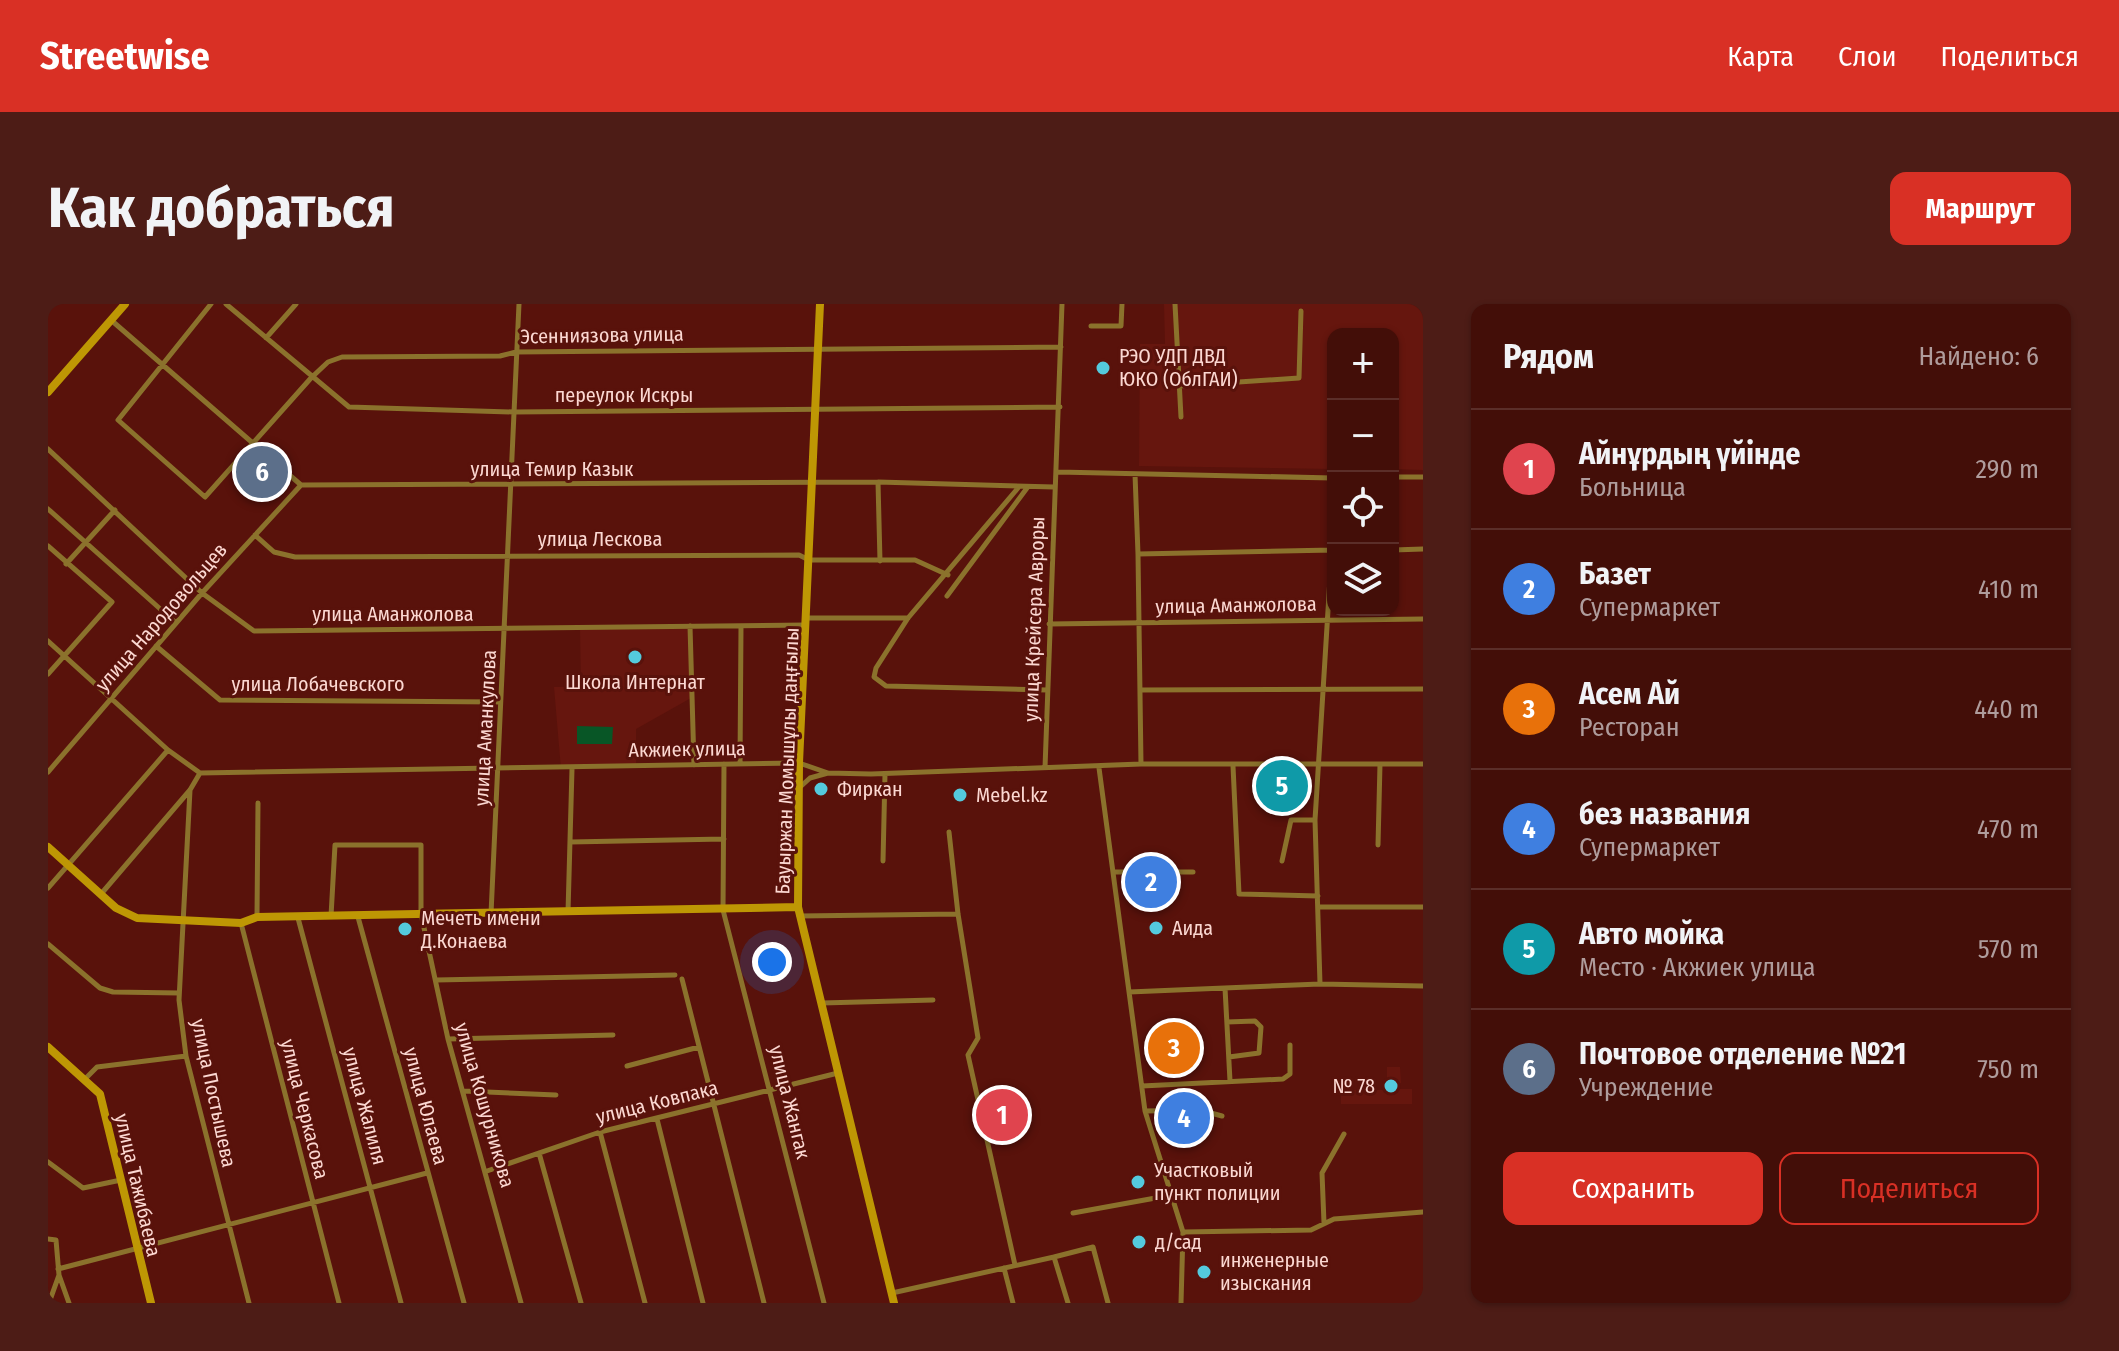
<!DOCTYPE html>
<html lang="ru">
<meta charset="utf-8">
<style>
body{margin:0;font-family:"Fira Sans Condensed",sans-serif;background:#4d1c16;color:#f1f3f6}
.controls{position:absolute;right:24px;top:24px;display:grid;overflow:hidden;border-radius:16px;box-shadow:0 2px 6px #0004}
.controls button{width:72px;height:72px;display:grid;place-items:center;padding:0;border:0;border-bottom:2px solid #5b2e29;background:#430e08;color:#f1f3f6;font:40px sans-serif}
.you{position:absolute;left:724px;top:658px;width:28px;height:28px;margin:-20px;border:6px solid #fff;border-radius:50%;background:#1a73e8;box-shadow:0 0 0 12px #1a73e833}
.badge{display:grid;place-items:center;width:52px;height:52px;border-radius:50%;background:#d93025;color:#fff;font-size:26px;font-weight:700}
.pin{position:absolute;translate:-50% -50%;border:4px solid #fff;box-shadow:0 2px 8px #0006}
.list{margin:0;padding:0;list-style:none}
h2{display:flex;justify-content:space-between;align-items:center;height:104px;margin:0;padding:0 32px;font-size:34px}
h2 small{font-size:26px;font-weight:400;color:#af9c9c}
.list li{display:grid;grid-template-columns:52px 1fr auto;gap:24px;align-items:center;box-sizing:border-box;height:120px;padding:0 32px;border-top:2px solid #5b2e29}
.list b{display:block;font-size:30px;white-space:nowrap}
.list p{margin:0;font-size:26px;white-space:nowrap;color:#af9c9c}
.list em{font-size:26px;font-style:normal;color:#af9c9c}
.actions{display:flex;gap:16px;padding:24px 32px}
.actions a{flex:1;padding:18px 0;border:2px solid #d93025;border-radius:16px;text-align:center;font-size:28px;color:#d93025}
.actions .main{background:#d93025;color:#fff}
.icon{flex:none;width:44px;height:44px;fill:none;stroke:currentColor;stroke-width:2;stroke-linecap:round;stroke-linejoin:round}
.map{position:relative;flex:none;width:1375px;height:999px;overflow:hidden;border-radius:16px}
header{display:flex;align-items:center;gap:48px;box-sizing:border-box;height:112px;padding:0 40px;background:#d93025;color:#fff}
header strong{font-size:38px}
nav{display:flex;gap:44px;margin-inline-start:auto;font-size:28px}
.intro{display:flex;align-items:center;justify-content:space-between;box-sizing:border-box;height:192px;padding:0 48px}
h1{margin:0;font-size:56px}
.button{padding:20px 36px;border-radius:16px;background:#d93025;color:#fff;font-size:28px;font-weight:700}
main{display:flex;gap:48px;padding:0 48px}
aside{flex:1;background:#430e08;border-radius:16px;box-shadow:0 2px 6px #0004}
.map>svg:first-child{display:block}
.built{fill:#66160e}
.park{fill:#085626}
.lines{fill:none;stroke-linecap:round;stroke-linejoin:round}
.street{stroke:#8b722c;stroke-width:5}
.secondary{stroke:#be9704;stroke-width:8}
.poi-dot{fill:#54cadd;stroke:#59120b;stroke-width:3}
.labels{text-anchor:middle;stroke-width:6;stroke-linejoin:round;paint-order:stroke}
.street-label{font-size:20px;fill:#fcd8d2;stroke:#59120b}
.poi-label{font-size:20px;fill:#fcd8d2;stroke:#59120b;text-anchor:start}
</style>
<header>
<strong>Streetwise</strong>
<nav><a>Карта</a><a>Слои</a><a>Поделиться</a></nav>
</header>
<div class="intro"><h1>Как добраться</h1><a class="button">Маршрут</a></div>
<main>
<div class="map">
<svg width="1375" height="999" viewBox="0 0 1375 999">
<rect width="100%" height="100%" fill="#59120b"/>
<path class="built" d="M1116,0H1375V166L1345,165V30H1285V165L1091,162L1092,40H1117Z
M642,322L643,394L588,425V462L513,465L506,383H533L532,324Z
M1339,763H1352L1353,779H1347V785H1364V800H1293V786H1339Z
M964,799L968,818L945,824L940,804Z"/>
<path class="park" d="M529,422L565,423L564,440H529Z"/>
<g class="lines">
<path class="street" d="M163,0L70,116L157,193L263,74L280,58L294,53L452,52L468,48L1013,43
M178,0L301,103L466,108L1012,103
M1127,0L1133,113
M63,16L253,181L830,178L1006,183
M1043,22H1073L1074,0
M218,34L248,0
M1131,82L1251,74L1253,7
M0,145L154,289L206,327L758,321
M1010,168L1285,174
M1087,170L1090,250L1285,246
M1345,173H1375
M830,178L832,257
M970,184L860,314L828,364L826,373L838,382L999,386
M0,205L128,319
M207,231L226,248L247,253L751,251L761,256H867L900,271
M0,242L64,298L0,370
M1345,246L1375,245
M1090,250L1093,460
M18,260L67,206
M899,292L979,184
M759,314H860
M1001,320L1375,315
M642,322L646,461
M0,337L120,446L152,469L751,459L780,469L823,470L1093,460H1375
M108,342L172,396L452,398
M1092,386L1375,385
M676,460L675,606L776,999
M692,460L693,323
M1185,462L1191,590L1270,592
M997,464L1014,0
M1051,464L1097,807L1135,928L1133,999
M0,468L154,289L253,181
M751,484L762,474L780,469
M142,486L131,696L138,752L201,999
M901,528L910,610L930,734L920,751L967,961
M522,538L676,535
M1330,541L1332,460
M835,557L837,470
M1234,557L1243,516H1267
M1065,568H1145
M0,584L120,446
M53,590L142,486L152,469
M1270,603H1375
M520,608L524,465
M443,610L471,0
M209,612L210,499
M283,612L287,541H373V610L400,735L473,999
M751,612L910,610
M310,613L416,999
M250,614L353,999
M193,619L291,999
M0,640L52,684L65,688L131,689
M634,675L716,999
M388,676L627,671
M1272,680L1267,516L1285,226
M1177,684L1182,777
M1081,688L1272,680L1375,682
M774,699L885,696
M1179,718L1207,717L1213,723L1211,749L1181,753
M400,735L565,731
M579,762L651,743
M37,775L49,763L138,752
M1094,782L1235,775L1242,770V741
M416,787L508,791
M1097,807L1152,806L1174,812
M609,815L655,999
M552,828L597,999
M491,849L533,999
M0,858L35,884L73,876
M439,867L552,828L790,769
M1025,909L1124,891
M1276,919L1274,869L1296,830
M1135,928L1263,926L1286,915L1375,908
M0,935L8,936L11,971L21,999
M1006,953L1045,943L1060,999
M956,964L965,999
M10,965L379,869
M844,989L1006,953L1020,999
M1,999L11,971"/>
<path class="secondary" d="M772,0L751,459L750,603L846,999
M0,88L77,0
M0,543L68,604L89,614L193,619L209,613L750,603
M0,743L52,790L103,999"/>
</g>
<g class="poi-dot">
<circle cx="1055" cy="64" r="8"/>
<circle cx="587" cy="353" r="8"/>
<circle cx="773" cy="485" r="8"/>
<circle cx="912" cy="491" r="8"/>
<circle cx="1108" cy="624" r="8"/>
<circle cx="357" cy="625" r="8"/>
<circle cx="1343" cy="782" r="8"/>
<circle cx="1090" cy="878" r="8"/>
<circle cx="1091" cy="938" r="8"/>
<circle cx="1156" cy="968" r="8"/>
</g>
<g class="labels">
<g class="street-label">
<text transform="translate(554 31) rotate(-1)" y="7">Эсенниязова улица</text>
<text x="576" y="98">переулок Искры</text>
<text x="504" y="172">улица Темир Казык</text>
<text x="552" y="242">улица Лескова</text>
<text transform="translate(1188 301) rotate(-1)" y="7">улица Аманжолова</text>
<text x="345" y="317">улица Аманжолова</text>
<text transform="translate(113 313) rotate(-49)" y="7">улица Народовольцев</text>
<text transform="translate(986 315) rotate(-88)" y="7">улица Крейсера Авроры</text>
<text x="270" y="387">улица Лобачевского</text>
<text transform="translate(437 424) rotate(-87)" y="7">улица Аманкулова</text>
<text transform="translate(639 445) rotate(-1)" y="7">Акжиек улица</text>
<text transform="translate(739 457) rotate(-88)" y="7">Бауыржан Момышұлы даңғылы</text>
<text transform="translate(166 789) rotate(78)" y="7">улица Постышева</text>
<text transform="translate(609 798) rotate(-14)" y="7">улица Ковпака</text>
<text transform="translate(742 798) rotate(76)" y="7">улица Жангак</text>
<text transform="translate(437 801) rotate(74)" y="7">улица Кошурникова</text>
<text transform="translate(317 802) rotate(75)" y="7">улица Жалиля</text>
<text transform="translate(378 802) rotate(75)" y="7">улица Юлаева</text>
<text transform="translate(257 805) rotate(76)" y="7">улица Черкасова</text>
<text transform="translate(90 881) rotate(77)" y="7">улица Тажибаева</text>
</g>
<g class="poi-label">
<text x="1071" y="59">РЭО УДП ДВД<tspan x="1071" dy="23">ЮКО (ОблГАИ)</tspan></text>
<text x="587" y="385" text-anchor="middle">Школа Интернат</text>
<text x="789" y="492">Фиркан</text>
<text x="928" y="498">Mebel.kz</text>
<text x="373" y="621">Мечеть имени<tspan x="373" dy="23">Д.Конаева</tspan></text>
<text x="1124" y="631">Аида</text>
<text x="1327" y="789" text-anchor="end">№ 78</text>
<text x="1106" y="873">Участковый<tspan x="1106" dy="23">пункт полиции</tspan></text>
<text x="1107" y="945">д/сад</text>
<text x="1172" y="963">инженерные<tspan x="1172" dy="23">изыскания</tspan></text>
</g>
</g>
</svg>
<div class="controls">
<button>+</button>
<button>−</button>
<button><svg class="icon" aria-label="locate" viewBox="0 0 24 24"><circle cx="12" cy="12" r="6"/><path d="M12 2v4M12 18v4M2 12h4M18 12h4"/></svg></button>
<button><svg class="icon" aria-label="layers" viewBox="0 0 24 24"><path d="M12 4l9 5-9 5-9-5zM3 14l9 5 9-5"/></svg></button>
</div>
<div class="you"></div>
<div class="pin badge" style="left:954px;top:811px;background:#e0444e">1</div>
<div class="pin badge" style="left:1103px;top:578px;background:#3f7fe0">2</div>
<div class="pin badge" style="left:1126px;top:744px;background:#e8710a">3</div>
<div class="pin badge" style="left:1136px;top:814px;background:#3f7fe0">4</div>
<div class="pin badge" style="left:1234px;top:482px;background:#0f9aa8">5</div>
<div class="pin badge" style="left:214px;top:168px;background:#5c6f8a">6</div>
</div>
<aside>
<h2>Рядом<small>Найдено: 6</small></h2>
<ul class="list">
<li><span class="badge" style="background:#e0444e">1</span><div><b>Айнұрдың үйінде</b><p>Больница</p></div><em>290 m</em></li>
<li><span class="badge" style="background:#3f7fe0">2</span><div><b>Базет</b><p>Супермаркет</p></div><em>410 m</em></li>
<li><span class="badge" style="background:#e8710a">3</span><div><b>Асем Ай</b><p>Ресторан</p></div><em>440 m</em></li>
<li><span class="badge" style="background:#3f7fe0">4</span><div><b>без названия</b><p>Супермаркет</p></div><em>470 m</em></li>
<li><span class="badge" style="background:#0f9aa8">5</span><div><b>Авто мойка</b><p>Место · Акжиек улица</p></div><em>570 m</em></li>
<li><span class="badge" style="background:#5c6f8a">6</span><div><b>Почтовое отделение №21</b><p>Учреждение</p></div><em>750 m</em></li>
</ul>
<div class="actions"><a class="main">Сохранить</a><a>Поделиться</a></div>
</aside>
</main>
